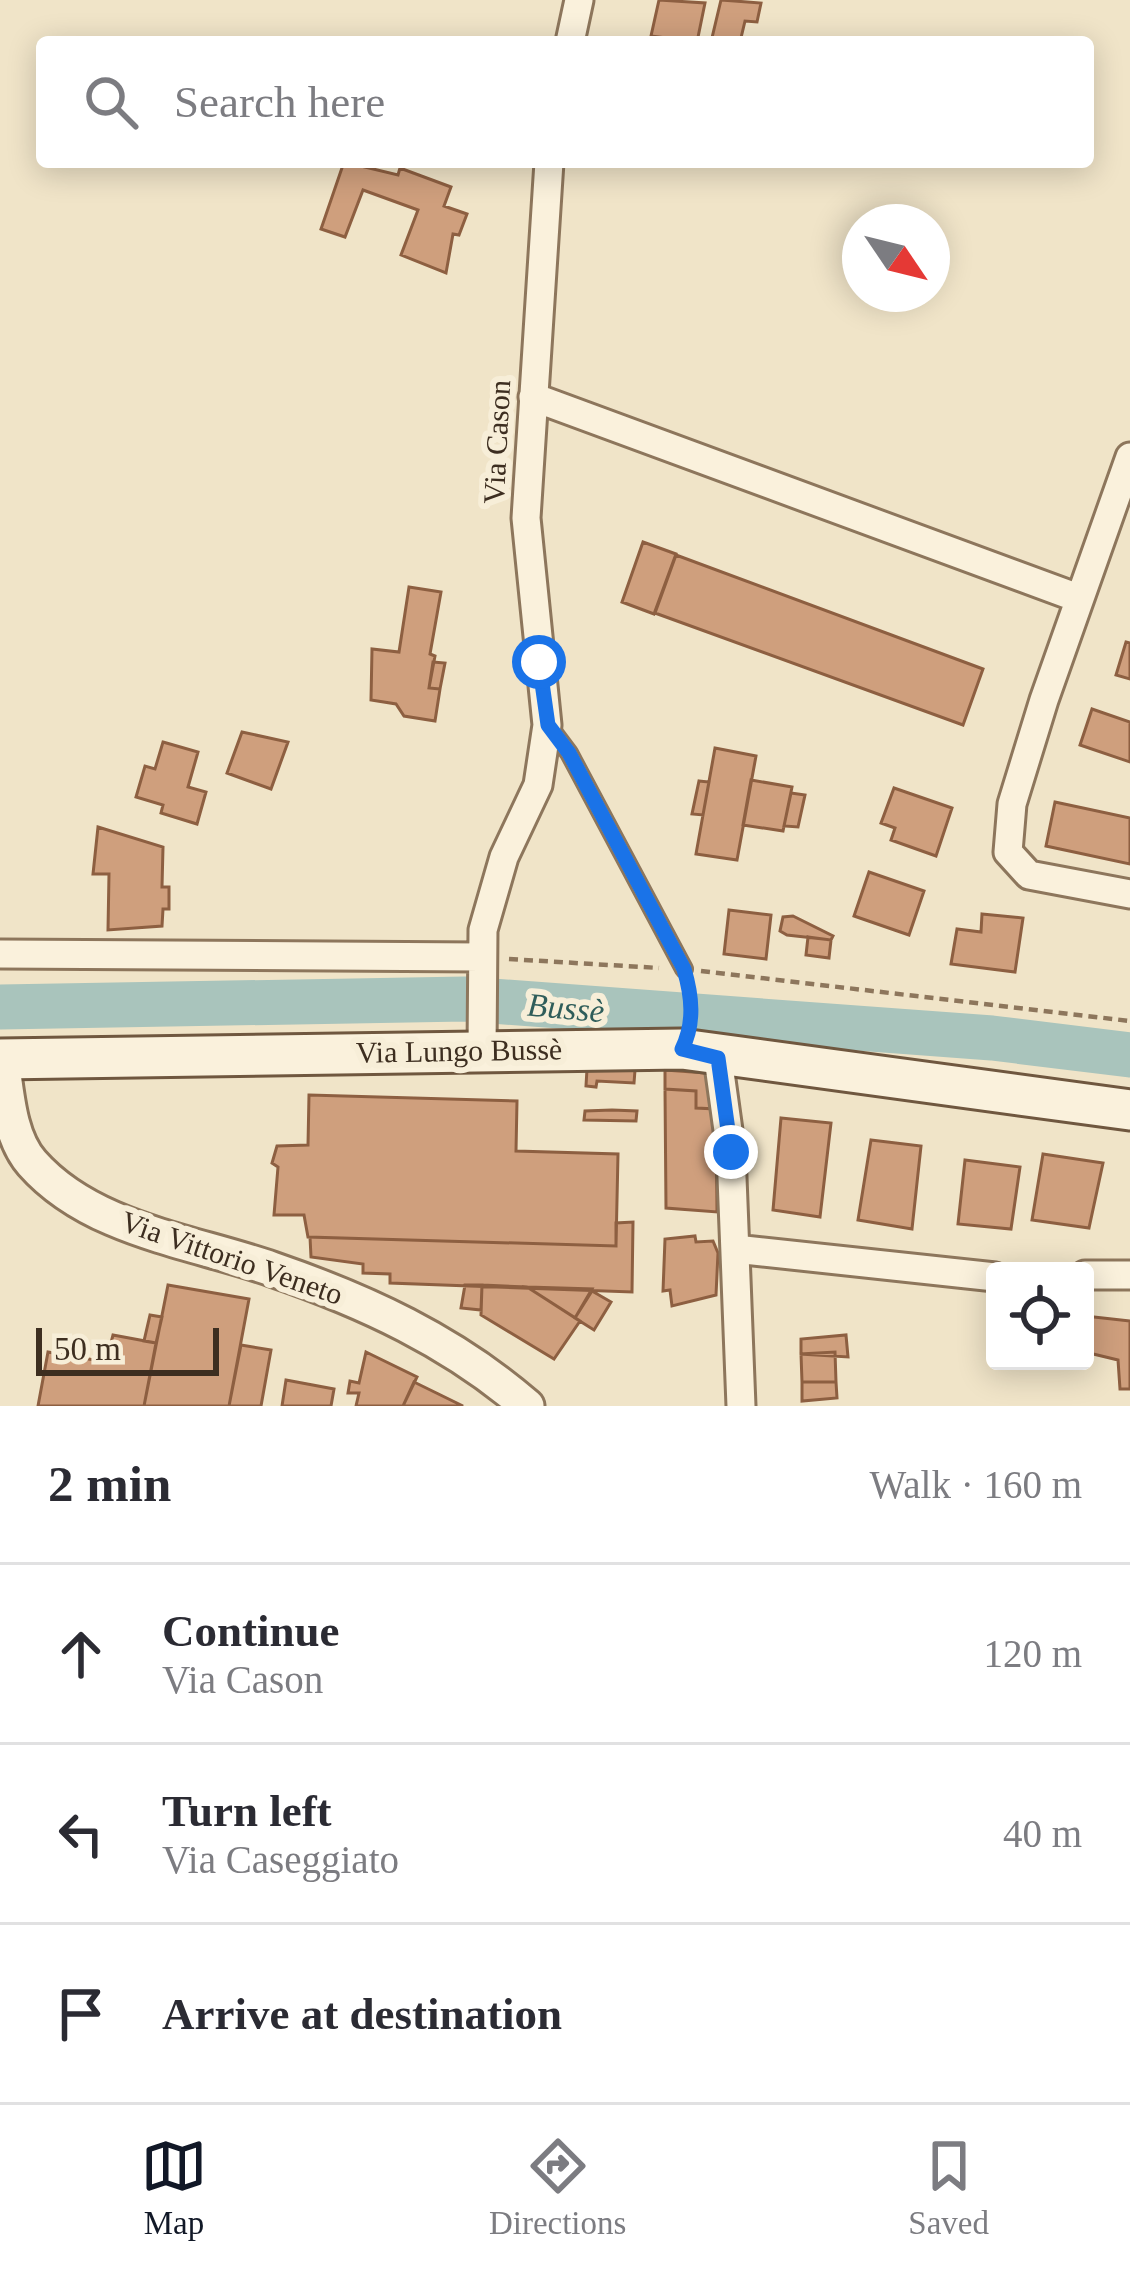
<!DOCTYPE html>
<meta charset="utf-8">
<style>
body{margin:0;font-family:Georgia,serif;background:#f7f7f7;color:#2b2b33}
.controls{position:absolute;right:36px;bottom:36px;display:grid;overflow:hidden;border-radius:12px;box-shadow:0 6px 30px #0003}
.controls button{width:108px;height:108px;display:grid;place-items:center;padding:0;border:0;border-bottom:3px solid #e1e1e2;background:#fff;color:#2b2b33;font:60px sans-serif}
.compass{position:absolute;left:842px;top:204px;width:108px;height:108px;border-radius:50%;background:#fff;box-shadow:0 6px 30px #0003;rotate:125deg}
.scale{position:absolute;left:36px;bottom:30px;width:183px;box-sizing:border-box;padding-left:12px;border:6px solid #3d2e20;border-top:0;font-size:33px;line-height:42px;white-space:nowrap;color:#3d2e20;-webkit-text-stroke:9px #f7eed8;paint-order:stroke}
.stop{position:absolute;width:36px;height:36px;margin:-27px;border:9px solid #1a73e8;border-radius:50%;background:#fff}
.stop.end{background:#1a73e8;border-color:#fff;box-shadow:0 3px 12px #0008}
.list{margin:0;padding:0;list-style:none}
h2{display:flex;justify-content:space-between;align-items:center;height:156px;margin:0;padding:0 48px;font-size:51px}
h2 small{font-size:39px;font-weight:400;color:#7c7c81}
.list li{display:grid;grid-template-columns:78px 1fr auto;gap:36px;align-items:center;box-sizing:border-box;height:180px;padding:0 48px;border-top:3px solid #e1e1e2}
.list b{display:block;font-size:45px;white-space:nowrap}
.list p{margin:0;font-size:39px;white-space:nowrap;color:#7c7c81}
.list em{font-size:39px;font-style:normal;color:#7c7c81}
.icon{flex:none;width:66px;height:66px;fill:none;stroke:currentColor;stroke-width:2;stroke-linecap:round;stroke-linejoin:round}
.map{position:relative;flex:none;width:1130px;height:1406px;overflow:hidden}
.search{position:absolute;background:#fff;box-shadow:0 6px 30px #0003;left:36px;right:36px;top:36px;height:132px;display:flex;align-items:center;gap:30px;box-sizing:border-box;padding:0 42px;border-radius:12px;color:#7c7c81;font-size:45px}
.sheet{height:696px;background:#fff}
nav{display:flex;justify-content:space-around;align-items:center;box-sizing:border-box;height:168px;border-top:3px solid #e1e1e2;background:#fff;font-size:33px;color:#7c7c81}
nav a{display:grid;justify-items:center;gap:6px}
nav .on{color:#111827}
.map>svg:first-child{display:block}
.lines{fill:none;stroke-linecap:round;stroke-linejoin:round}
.river{stroke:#a9c4bc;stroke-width:45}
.building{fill:#cf9f7d;stroke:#8d5f41;stroke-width:3}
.service-casing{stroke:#8d765c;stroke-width:20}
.minor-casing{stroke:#8d765c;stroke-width:33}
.tertiary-casing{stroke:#8d765c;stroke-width:39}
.secondary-casing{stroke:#6f573f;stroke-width:45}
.path{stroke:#8d765c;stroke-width:4.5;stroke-dasharray:9 6;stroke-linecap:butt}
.service{stroke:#faf1dc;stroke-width:14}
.minor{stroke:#faf1dc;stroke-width:27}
.tertiary{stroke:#faf1dc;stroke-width:33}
.secondary{stroke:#faf1dc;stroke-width:39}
.route{stroke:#1a73e8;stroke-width:15}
.labels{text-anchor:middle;stroke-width:12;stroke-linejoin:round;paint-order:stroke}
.street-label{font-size:30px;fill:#3d2e20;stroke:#f7eed8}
.water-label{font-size:33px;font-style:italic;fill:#2f5d5a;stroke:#f7eed8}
</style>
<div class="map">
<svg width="1130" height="1406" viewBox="0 0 1130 1406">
<rect width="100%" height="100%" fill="#f0e4c8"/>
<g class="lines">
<path class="river" d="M0,1007L465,999L992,1038L1130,1055"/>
</g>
<path class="building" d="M659,0L705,3L697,42L651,36Z
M721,0L761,3L757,22L745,21L740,42H711Z
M344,162L398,175L400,168L451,187L444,206L467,214L459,235L453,234L446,273L401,255L418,210L363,190L345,237L321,229Z
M643,542L676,554L654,614L622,602Z
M676,555L983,669L963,725L655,613Z
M409,587L441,592L430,654L435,656L429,688L440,689L435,721L404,716L396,704L371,700L372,649L399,652Z
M1126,642L1130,643V679L1116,675Z
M433,662L445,663L440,689L429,688Z
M1092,709L1130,722V762L1080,745Z
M242,732L288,742L271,789L227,773Z
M163,742L198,752L188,787L206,792L197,824L161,813L163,805L136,797L145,766L155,769Z
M715,748L756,756L737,860L696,854Z
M751,780L792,787L783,831L743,825Z
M699,781L709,782L703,815L692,814Z
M894,788L952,808L936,856L891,840L895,828L881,823Z
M791,793L805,795L798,827L784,826Z
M1055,802L1130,818V864L1046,846Z
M98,827L163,847L162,887H169V909H163L162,926L108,930L109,874H93Z
M869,872L924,891L909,935L854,916Z
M729,910L771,915L766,959L724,954Z
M982,914L1023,918L1015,972L951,964L957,929L981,932Z
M793,916L833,936L831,940L787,935L780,931L783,917Z
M808,937L831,940L829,958L806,955Z
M587,1069L635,1070L634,1083L597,1081L596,1087L586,1086Z
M665,1070L706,1073L716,1086V1109L696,1108V1091L665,1089Z
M665,1089L696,1091V1108L716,1109L717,1212L666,1208Z
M309,1095L517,1101L516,1151L618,1154L616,1246L308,1237L304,1215H274L278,1167L272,1163L277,1146L308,1145Z
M612,1110L637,1111L636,1121L584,1120L585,1111Z
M781,1118L831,1123L820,1217L773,1210Z
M871,1140L921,1146L912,1229L858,1220Z
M1043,1154L1103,1163L1089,1228L1032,1220Z
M965,1160L1020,1167L1011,1229L958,1224Z
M633,1222L632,1292L390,1283V1274L363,1273V1264L311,1257L310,1237L616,1246V1223Z
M695,1236L696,1242L713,1241L718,1253L716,1295L672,1306L670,1290L663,1291L665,1239Z
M168,1285L249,1299L229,1406H144Z
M465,1285H482L481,1310L461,1308Z
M482,1285L527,1287L580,1321L554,1359L481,1315Z
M527,1287L592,1289L575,1318Z
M592,1291L611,1302L594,1330L575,1318Z
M150,1315L162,1317L156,1343L144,1341Z
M1085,1316L1130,1321V1389H1120L1118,1360L1085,1352Z
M113,1335L156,1343L144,1406H38L48,1352L106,1362Z
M846,1335L848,1357L801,1354V1339Z
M241,1345L271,1350L261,1406H229Z
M366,1352L417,1377L403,1406H356L359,1393H348L350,1381L359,1383Z
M835,1352L836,1382H802L801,1354Z
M286,1380L334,1389L331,1406H282Z
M414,1382L463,1406H403Z
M802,1382H836L837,1398L802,1401Z"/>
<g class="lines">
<g class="service-casing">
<path id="service" d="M551,729L569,753L684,969"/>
</g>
<g class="minor-casing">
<path id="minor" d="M570,42L579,0
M533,397L1078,598
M1130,457L1044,700L1012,804L1008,852L1029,875L1130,894
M0,954L480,957
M482,1050L483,930L504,857L538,785L547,725L526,518L549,162
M718,1058L731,1152L741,1406
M735,1249L995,1277
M1085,1275H1130"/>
</g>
<g class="tertiary-casing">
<path id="tertiary" d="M2,1059C7,1093 9,1137 32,1163C91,1230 192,1241 272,1269C365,1301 452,1341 527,1406"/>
</g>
<g class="secondary-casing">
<path id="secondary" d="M0,1059L682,1049L1130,1110"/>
</g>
<path class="path" d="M509,959L659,968
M701,971L1130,1021
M689,986L690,1016"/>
<use href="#service" class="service"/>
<use href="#minor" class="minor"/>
<use href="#tertiary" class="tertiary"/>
<use href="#secondary" class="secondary"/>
</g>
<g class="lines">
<path class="route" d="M539,662L548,725L569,753L684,969C692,996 695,1023 682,1049L718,1058L731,1152"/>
</g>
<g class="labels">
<g class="street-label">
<text transform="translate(497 442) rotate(-87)" y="10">Via Cason</text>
<text transform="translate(459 1051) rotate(-1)" y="10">Via Lungo Bussè</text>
<text transform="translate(232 1258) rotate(19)" y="10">Via Vittorio Veneto</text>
</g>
<g class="water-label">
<text transform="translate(566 1007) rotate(5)" y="12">Bussè</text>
</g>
</g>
</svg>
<div class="controls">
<button><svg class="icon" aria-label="locate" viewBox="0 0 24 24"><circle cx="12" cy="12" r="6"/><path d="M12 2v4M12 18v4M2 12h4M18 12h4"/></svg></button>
</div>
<svg class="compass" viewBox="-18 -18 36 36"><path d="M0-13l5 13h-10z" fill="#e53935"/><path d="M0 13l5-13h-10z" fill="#7c7c81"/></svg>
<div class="scale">50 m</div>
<div class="stop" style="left:539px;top:662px"></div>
<div class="stop end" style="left:731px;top:1152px"></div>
<div class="search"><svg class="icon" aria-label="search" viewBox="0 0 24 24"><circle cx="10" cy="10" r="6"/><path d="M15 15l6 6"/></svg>Search here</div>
</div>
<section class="sheet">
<h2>2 min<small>Walk · 160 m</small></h2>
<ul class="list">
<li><svg class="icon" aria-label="ahead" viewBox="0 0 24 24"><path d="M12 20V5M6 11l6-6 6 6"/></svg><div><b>Continue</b><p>Via Cason</p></div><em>120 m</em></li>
<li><svg class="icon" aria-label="left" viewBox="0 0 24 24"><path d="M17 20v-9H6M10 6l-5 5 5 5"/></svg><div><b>Turn left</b><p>Via Caseggiato</p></div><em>40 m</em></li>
<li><svg class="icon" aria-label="arrive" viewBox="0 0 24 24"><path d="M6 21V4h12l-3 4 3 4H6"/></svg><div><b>Arrive at destination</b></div></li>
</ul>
</section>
<nav>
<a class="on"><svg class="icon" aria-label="map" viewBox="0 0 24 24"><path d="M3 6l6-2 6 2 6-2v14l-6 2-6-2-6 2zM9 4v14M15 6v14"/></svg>Map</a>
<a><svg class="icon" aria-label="directions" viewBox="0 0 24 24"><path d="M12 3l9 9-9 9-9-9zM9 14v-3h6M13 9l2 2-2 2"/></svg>Directions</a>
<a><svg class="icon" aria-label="saved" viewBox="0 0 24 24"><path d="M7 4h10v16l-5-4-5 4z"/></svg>Saved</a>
</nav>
